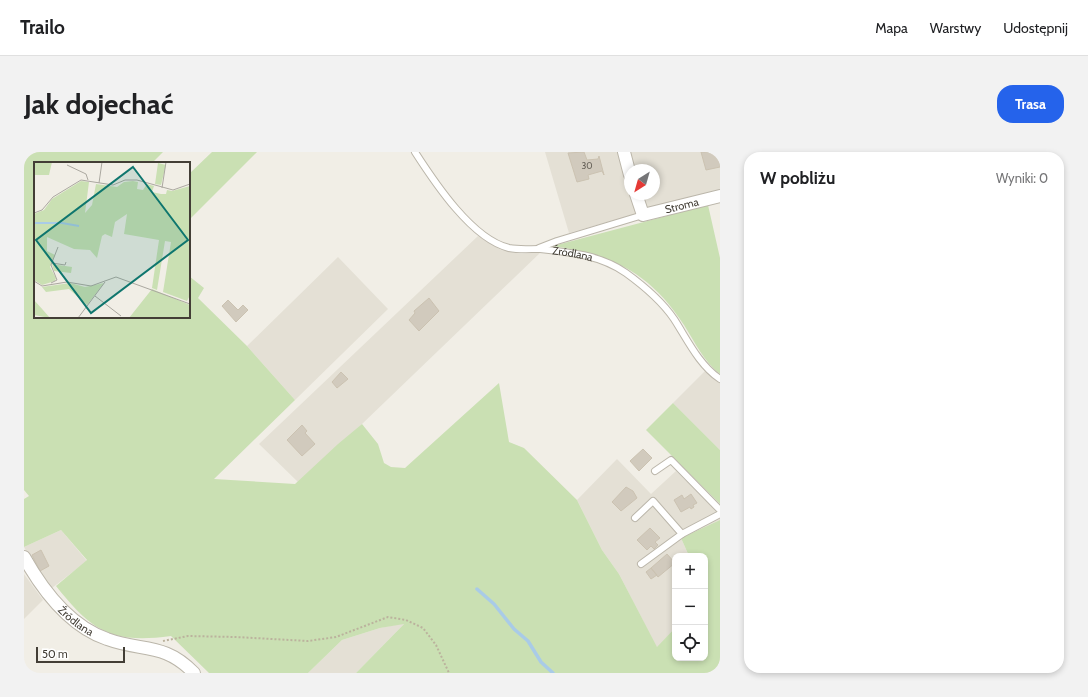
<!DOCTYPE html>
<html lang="pl">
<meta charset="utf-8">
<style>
body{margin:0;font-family:Cabin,sans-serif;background:#f2f2f2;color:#202124}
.controls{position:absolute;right:12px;bottom:12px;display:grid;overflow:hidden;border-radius:8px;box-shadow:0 2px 6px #0003}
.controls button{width:36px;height:36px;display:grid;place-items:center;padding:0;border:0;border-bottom:1px solid #e0e0e0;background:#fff;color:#202124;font:20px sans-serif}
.compass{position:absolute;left:600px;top:12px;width:36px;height:36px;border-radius:50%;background:#fff;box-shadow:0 2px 6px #0003;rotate:217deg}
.scale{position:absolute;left:12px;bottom:10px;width:89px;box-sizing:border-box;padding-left:4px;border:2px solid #433e36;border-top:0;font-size:11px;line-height:14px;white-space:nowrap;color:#433e36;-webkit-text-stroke:3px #fff;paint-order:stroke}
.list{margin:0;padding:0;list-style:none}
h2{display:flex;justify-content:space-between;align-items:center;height:52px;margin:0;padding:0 16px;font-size:17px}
h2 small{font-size:13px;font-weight:400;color:#757577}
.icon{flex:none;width:22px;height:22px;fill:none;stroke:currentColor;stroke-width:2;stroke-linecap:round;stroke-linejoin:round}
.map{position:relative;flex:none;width:696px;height:521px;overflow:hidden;border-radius:16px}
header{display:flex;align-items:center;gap:24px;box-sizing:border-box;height:56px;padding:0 20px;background:#fff;border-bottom:1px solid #e0e0e0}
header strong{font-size:19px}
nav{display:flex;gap:22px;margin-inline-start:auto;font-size:14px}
.intro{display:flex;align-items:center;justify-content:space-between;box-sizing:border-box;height:96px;padding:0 24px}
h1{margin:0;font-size:28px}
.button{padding:10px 18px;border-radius:16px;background:#2563eb;color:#fff;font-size:14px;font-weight:700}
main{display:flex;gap:24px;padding:0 24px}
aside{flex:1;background:#fff;border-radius:16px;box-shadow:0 2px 6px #0003}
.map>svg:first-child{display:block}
.residential{fill:#e4e0d5;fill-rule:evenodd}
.green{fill:#cae0b3}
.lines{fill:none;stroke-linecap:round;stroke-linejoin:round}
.stream{stroke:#a9cbe7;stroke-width:3.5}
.building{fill:#d1cabd;stroke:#cbc2b1}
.lane-casing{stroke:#bbb6aa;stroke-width:8}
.street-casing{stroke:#bbb6aa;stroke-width:14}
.path{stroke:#bbb29d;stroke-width:2;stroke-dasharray:2 2;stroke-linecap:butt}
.lane{stroke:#fff;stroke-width:6}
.street{stroke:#fff;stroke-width:12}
.labels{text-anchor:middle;stroke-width:3;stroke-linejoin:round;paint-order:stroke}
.number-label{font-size:9px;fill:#666158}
.street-label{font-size:11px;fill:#433e36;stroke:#fff}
.inset-river{fill:none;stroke:#a9cbe7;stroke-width:2}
.inset-road{fill:none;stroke:#aba8a0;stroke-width:1}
.view{fill:#0f766e;fill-opacity:0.15;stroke:#0f766e;stroke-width:2}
.inset-edge{fill:none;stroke:#433e36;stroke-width:2}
</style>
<header>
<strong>Trailo</strong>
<nav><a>Mapa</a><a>Warstwy</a><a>Udostępnij</a></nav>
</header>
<div class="intro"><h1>Jak dojechać</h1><a class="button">Trasa</a></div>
<main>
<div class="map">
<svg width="696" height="521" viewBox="0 0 696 521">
<rect width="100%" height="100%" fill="#f1eee6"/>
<path class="residential" d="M521,0H696V38L545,81ZM606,18H630V42H606Z
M454,84L477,98L497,102L517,100L338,272L274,330L235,292Z
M314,105L364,157L271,248L223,194Z
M681,219L696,230V298L649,251Z
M593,307L627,342L652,319L696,363V368L657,386L665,404H651V476L633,496L595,422L578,398L553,348Z
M37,378L63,409L28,436L15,422L0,395Z
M0,422L19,448L0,467Z
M381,471L332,521H284L318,488L356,476Z"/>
<path class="green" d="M0,0H139L128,11H11V165H165V124L180,136L174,146L223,194L271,248L190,327L271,332L314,292L338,272L354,292L360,311L367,315L381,316L475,231L485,290L500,296L553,348L578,398L595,422L633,495L651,476V506H681V404H665L657,386L696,368V521H332L380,472L356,476L318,488L284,521H185L147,484C87,492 68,479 32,434L63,408L37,378L0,395V347L5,344L0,338Z
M188,0H233L165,68V22Z
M684,53L696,106V222C681,211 670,189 660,173C626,121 589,103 529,94Z
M649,251L696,298V352L622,278Z"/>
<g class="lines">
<path class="stream" d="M453,437L470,452L490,477L504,489L517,510L529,521"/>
</g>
<path class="building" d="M560,0L563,8L574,7L575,4L580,23L578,19L564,23L565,27L553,30L544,1Z
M677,0H694L696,15L682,18Z
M405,146L415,159L395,179L385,168L391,161L390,159Z
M204,148L214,158L219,153L224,158L212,170L198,154Z
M317,220L324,227L313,236L308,230Z
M278,273L283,279L281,281L291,292L278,304L263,288Z
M619,297L628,306L615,319L606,309Z
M602,335L609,339L613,346L597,359L588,350Z
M667,342L673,351L669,353L670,355L667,357L666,355L657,360L650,348L658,343L660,347Z
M626,376L636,386L631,390L634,393L630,397L627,394L623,398L613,388Z
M17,398L25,414L16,419L8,403Z
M643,402L651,411L634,425L627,416Z
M627,416L633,423L627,427L622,420Z"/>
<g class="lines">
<g class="lane-casing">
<g id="lane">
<path id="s1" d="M391,0C411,31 448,87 485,96C495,98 505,97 515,97C545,100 577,103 602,121C620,134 637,148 650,167C663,187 675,213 696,227"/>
<path d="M515,96L533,89L619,63"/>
<path d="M631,319L647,308L696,358"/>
<path d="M611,366L629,349L658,382"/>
<path d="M617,412L658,382L696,362"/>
</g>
</g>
<g class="street-casing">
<g id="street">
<path d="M600,0L606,23"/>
<path id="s2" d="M612,42L619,63L696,44"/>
<path id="s3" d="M0,405C19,439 45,474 83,487C118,500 140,490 170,521"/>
</g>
</g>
<path class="path" d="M139,489L164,484L212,485L284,489L312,485L364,465L382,468L399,476L412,493L425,521"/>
<use href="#lane" class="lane"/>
<use href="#street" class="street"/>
</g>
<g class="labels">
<g class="number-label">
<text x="563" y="17">30</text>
</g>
<g class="street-label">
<text dy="4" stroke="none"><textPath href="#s2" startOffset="62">Stroma</textPath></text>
<text dy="4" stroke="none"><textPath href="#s1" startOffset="201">Źródlana</textPath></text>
<text dy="4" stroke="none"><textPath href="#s3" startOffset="83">Źródlana</textPath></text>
</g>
</g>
<g transform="translate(10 10)">
<rect width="156" height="156" fill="#f1eee6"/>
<path d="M0,0H18L15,13H0ZM124,1L132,3L127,23L121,22ZM47,19L55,20L51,51L58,43L62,22L83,25L90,20L99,19L104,20L103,27L109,28L113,22L120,24L118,30L127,32H132L133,28L138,29L156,24V133L153,139L129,130L137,80L131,79L123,128L118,126L125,78L90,72L93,52L81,60L78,75L71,72L68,74L63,96L56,88L40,87L13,75V89L21,93L16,105L22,116L21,119L8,123L0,118V52L10,48L18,37ZM18,102L38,105L37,111L20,109ZM36,121L51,125L70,121L53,143L35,127L12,130L8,125ZM118,127L156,143V156H95ZM0,138L9,148L16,156L0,153Z" fill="#cae0b3"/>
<path class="inset-river" d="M0,61H28L45,64"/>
<path class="inset-road" d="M33,3L52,12L54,18M65,21L68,0M128,26L132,0M0,51L8,48L19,35L47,18L79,23L91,18H103L139,28L156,22M18,101L31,103L32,100M0,119L8,124L33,120L57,124L82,115L156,142M17,121L23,118L17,103L24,85M61,134L87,154M44,156L71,120"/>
<path class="view" d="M99,5L154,78L57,151L2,78Z"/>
<rect width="156" height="156" class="inset-edge"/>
</g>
</svg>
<div class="controls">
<button>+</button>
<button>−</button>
<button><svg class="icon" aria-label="locate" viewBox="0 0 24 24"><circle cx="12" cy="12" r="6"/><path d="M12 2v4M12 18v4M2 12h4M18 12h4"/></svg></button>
</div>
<svg class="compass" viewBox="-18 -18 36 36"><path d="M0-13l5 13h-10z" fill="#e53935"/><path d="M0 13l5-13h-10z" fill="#757577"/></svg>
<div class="scale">50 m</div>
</div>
<aside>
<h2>W pobliżu<small>Wyniki: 0</small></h2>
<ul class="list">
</ul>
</aside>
</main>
